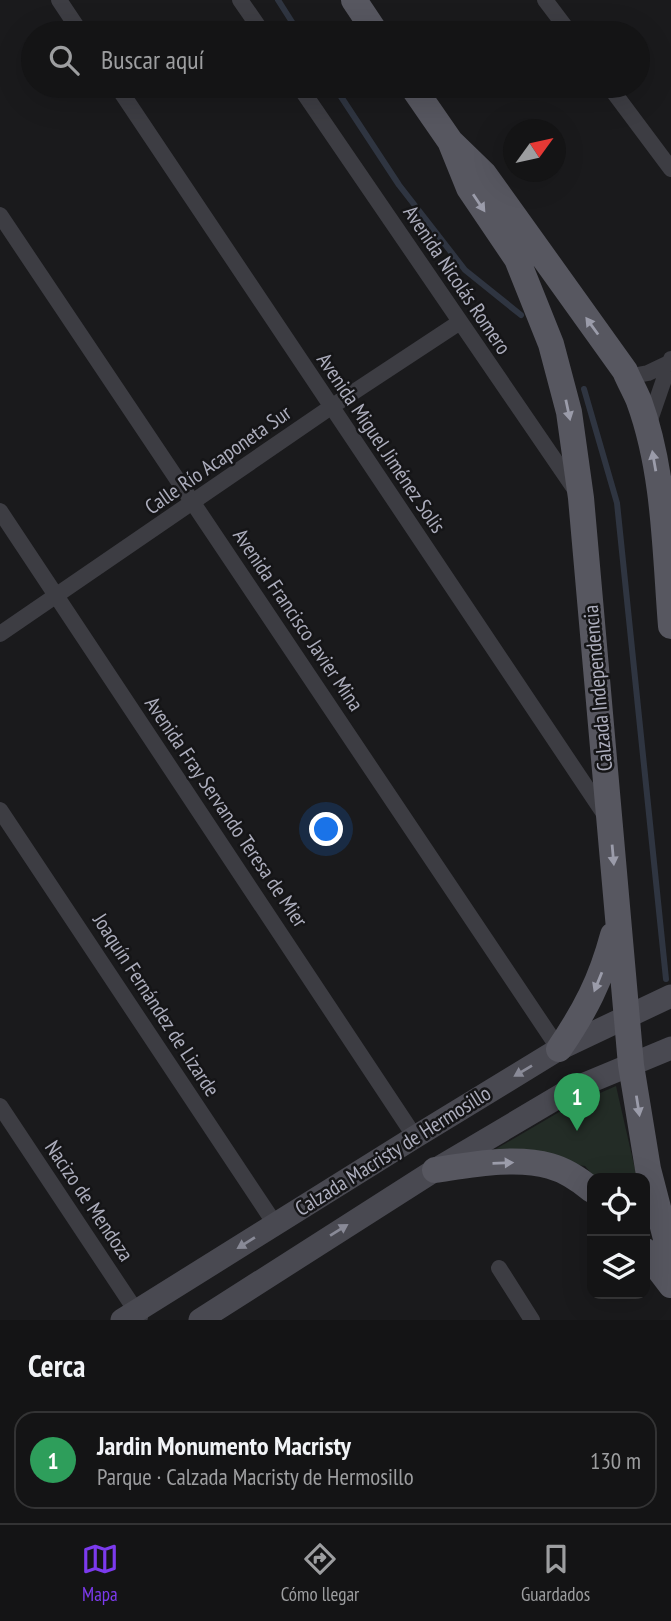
<!DOCTYPE html>
<html lang="es">
<meta charset="utf-8">
<style>
body{margin:0;font-family:"PT Sans Narrow",sans-serif;background:#212122;color:#f1f3f6}
.controls{position:absolute;right:21px;bottom:21px;display:grid;overflow:hidden;border-radius:14px;box-shadow:0 7px 28px #0002}
.controls button{width:63px;height:63px;display:grid;place-items:center;padding:0;border:0;border-bottom:2px solid #333334;background:#141415;color:#f1f3f6;font:35px sans-serif}
.compass{position:absolute;left:503px;top:119px;width:63px;height:63px;border-radius:50%;background:#141415;box-shadow:0 7px 28px #0002;rotate:57deg}
.you{position:absolute;left:327px;top:830px;width:24px;height:24px;margin:-18px;border:5px solid #fff;border-radius:50%;background:#1a73e8;box-shadow:0 0 0 10px #1a73e833}
.badge{display:grid;place-items:center;width:46px;height:46px;border-radius:50%;background:#7c3aed;color:#fff;font-size:23px;font-weight:700}
.pin{position:absolute;translate:-50% -58px;filter:drop-shadow(0 2px 4px #0008)}
.pin::after{content:'';position:absolute;top:37px;width:24px;height:21px;background:inherit;clip-path:polygon(0 0,100% 0,50% 100%)}
.list{margin:0;padding:0;list-style:none}
h2{display:flex;justify-content:space-between;align-items:center;height:91px;margin:0;padding:0 28px;font-size:30px}
h2 small{font-size:23px;font-weight:400;color:#9d9ea0}
.list li{display:grid;grid-template-columns:46px 1fr auto;gap:21px;align-items:center;box-sizing:border-box;height:98px;margin:0 14px 14px;padding:0 14px;border:2px solid #333334;border-radius:21px}
.list b{display:block;font-size:26px;white-space:nowrap}
.list p{margin:0;font-size:23px;white-space:nowrap;color:#9d9ea0}
.list em{font-size:23px;font-style:normal;color:#9d9ea0}
.icon{flex:none;width:38px;height:38px;fill:none;stroke:currentColor;stroke-width:2;stroke-linecap:round;stroke-linejoin:round}
.map{position:relative;flex:none;width:671px;height:1320px;overflow:hidden}
.search{position:absolute;background:#141415;box-shadow:0 7px 28px #0002;left:21px;right:21px;top:21px;height:77px;display:flex;align-items:center;gap:18px;box-sizing:border-box;padding:0 24px;border-radius:38px;color:#9d9ea0;font-size:26px}
.sheet{height:203px;background:#141415}
nav{display:flex;justify-content:space-around;align-items:center;box-sizing:border-box;height:98px;border-top:2px solid #333334;background:#141415;font-size:19px;color:#9d9ea0}
nav a{display:grid;justify-items:center;gap:4px}
nav .on{color:#7c3aed}
.map>svg:first-child{display:block}
.green{fill:#232c26}
.lines{fill:none;stroke-linecap:round;stroke-linejoin:round}
.stream{stroke:#2f3541;stroke-width:6}
.minor{stroke:#3d3d43;stroke-width:16}
.secondary{stroke:#494951;stroke-width:23}
.primary{stroke:#575760;stroke-width:26}
.oneway{fill:#9b9caa}
.oneway2{fill:#898a97}
.labels{text-anchor:middle;stroke-width:5;stroke-linejoin:round;paint-order:stroke}
.street-label{font-size:21px;fill:#acadbc;stroke:#151517}
</style>
<div class="map">
<svg width="671" height="1320" viewBox="0 0 671 1320">
<rect width="100%" height="100%" fill="#1a1a1c"/>
<path class="green" d="M616,1086L637,1178H595L585,1166L489,1153L566,1108Z"/>
<g class="lines">
<path class="stream" d="M278,0L299,33
M334,86L399,185L465,270L521,315
M584,389L617,503L666,979"/>
<path class="minor" d="M59,0L81,33
M240,0L263,33
M545,0L570,33
M117,86L607,818
M299,86L576,491
M609,86L671,169
M0,215L559,1049
M627,377L648,373L669,363
M649,423L671,359
M0,511L415,1137
M0,634L331,407L460,322
M0,810L275,1224
M0,1106L140,1317
M499,1268L532,1320"/>
<path class="secondary" d="M122,1320L415,1137L559,1049L671,996
M200,1320L435,1170L570,1090L671,1048"/>
<path class="primary" d="M354,0L376,33
M412,86L450,141L484,174L625,371C629,381 635,391 639,401C665,472 665,552 671,626
M450,141L469,188L517,259L551,344L569,412L581,498L631,1065L648,1169L671,1258
M559,1049C585,1011 601,980 613,935
M435,1170C470,1165 515,1156 550,1166C565,1170 580,1180 592,1190
M645,1251L671,1285"/>
</g>
<defs><path id="oneway-solid" d="M-6-.8H1V-3.2L6.5 0L1 3.2V.8H-6Z" transform="scale(1.75)"/></defs>
<g class="oneway">
<use href="#oneway-solid" transform="translate(479 203) rotate(56)"/>
<use href="#oneway-solid" transform="translate(592 326) rotate(-126)"/>
<use href="#oneway-solid" transform="translate(568 410) rotate(78)"/>
<use href="#oneway-solid" transform="translate(654 461) rotate(-100)"/>
<use href="#oneway-solid" transform="translate(613 855) rotate(85)"/>
<use href="#oneway-solid" transform="translate(598 982) rotate(112)"/>
<use href="#oneway-solid" transform="translate(638 1106) rotate(81)"/>
<use href="#oneway-solid" transform="translate(503 1163) rotate(-2)"/>
</g>
<g class="oneway2">
<use href="#oneway-solid" transform="translate(523 1071) rotate(149)"/>
<use href="#oneway-solid" transform="translate(339 1230) rotate(-32)"/>
<use href="#oneway-solid" transform="translate(246 1243) rotate(148)"/>
</g>
<g class="labels">
<g class="street-label">
<text transform="translate(457 280) rotate(56)" y="7">Avenida Nicolás Romero</text>
<text transform="translate(381 443) rotate(56)" y="7">Avenida Miguel Jiménez Solis</text>
<text transform="translate(218 460) rotate(-35)" y="7">Calle Río Acaponeta Sur</text>
<text transform="translate(298 620) rotate(56)" y="7">Avenida Francisco Javier Mina</text>
<text transform="translate(598 688) rotate(-95)" y="7">Calzada Independencia</text>
<text transform="translate(226 812) rotate(56)" y="7">Avenida Fray Servando Teresa de Mier</text>
<text transform="translate(156 1005) rotate(57)" y="7">Joaquín Fernández de Lizarde</text>
<text transform="translate(393 1151) rotate(-32)" y="7">Calzada Macristy de Hermosillo</text>
<text transform="translate(89 1201) rotate(56)" y="7">Nacizo de Mendoza</text>
</g>
</g>
</svg>
<div class="controls">
<button><svg class="icon" aria-label="locate" viewBox="0 0 24 24"><circle cx="12" cy="12" r="6"/><path d="M12 2v4M12 18v4M2 12h4M18 12h4"/></svg></button>
<button><svg class="icon" aria-label="layers" viewBox="0 0 24 24"><path d="M12 4l9 5-9 5-9-5zM3 14l9 5 9-5"/></svg></button>
</div>
<svg class="compass" viewBox="-18 -18 36 36"><path d="M0-13l5 13h-10z" fill="#e53935"/><path d="M0 13l5-13h-10z" fill="#9d9ea0"/></svg>
<div class="you"></div>
<div class="pin badge" style="left:577px;top:1131px;background:#2e9e5b">1</div>
<div class="search"><svg class="icon" aria-label="search" viewBox="0 0 24 24"><circle cx="10" cy="10" r="6"/><path d="M15 15l6 6"/></svg>Buscar aquí</div>
</div>
<section class="sheet">
<h2>Cerca<small></small></h2>
<ul class="list">
<li><span class="badge" style="background:#2e9e5b">1</span><div><b>Jardin Monumento Macristy</b><p>Parque · Calzada Macristy de Hermosillo</p></div><em>130 m</em></li>
</ul>
</section>
<nav>
<a class="on"><svg class="icon" aria-label="map" viewBox="0 0 24 24"><path d="M3 6l6-2 6 2 6-2v14l-6 2-6-2-6 2zM9 4v14M15 6v14"/></svg>Mapa</a>
<a><svg class="icon" aria-label="directions" viewBox="0 0 24 24"><path d="M12 3l9 9-9 9-9-9zM9 14v-3h6M13 9l2 2-2 2"/></svg>Cómo llegar</a>
<a><svg class="icon" aria-label="saved" viewBox="0 0 24 24"><path d="M7 4h10v16l-5-4-5 4z"/></svg>Guardados</a>
</nav>
